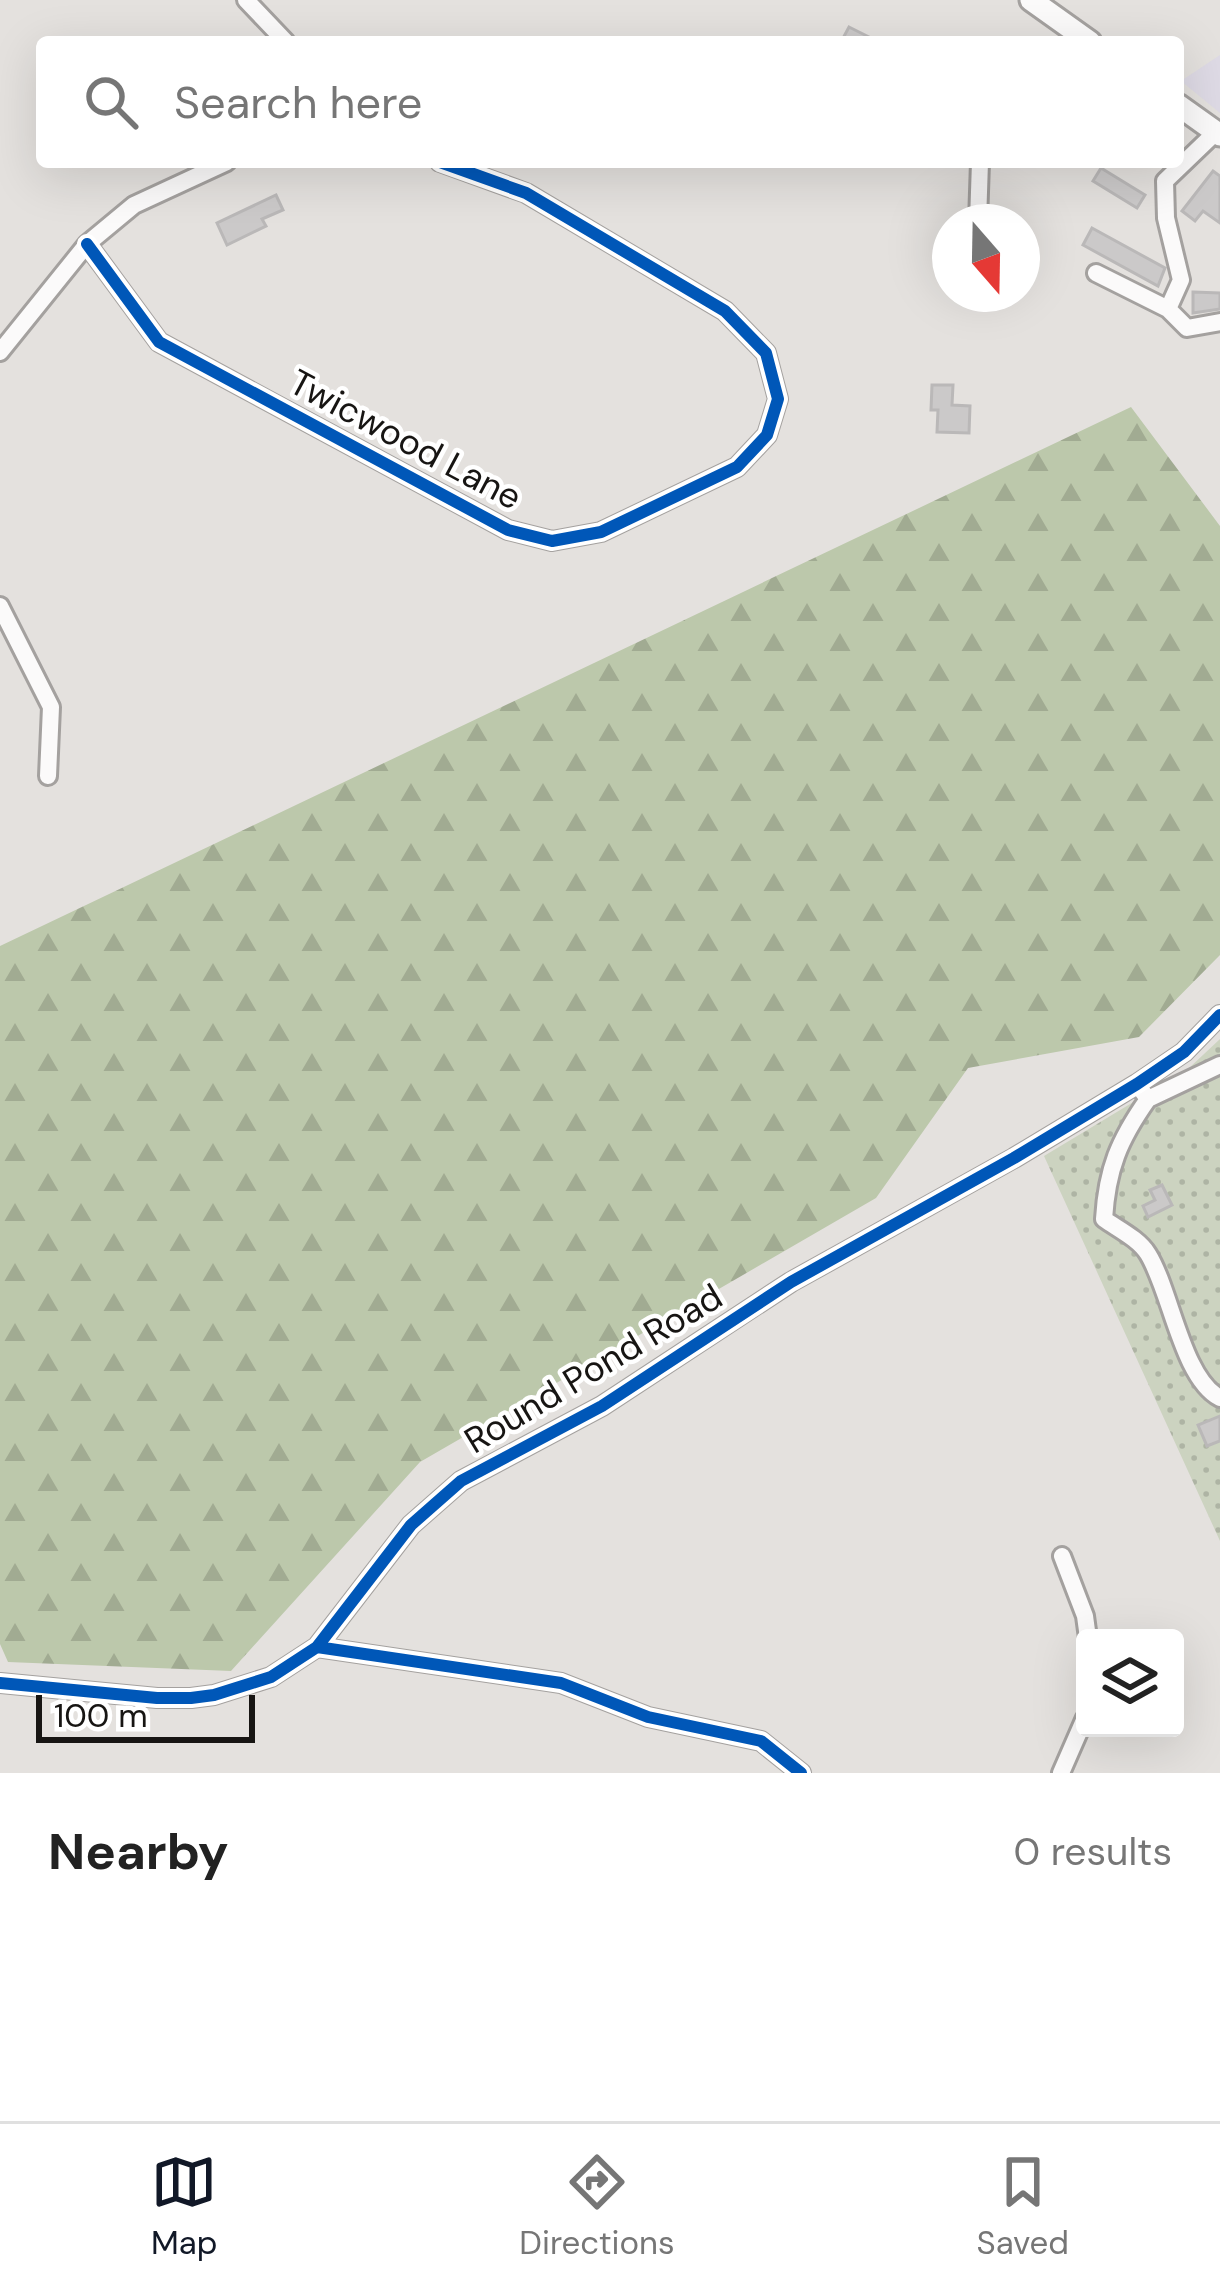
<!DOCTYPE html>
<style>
body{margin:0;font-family:"DM Sans",sans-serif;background:#f6f6f6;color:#222}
.controls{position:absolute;right:36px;bottom:36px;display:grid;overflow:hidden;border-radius:12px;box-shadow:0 12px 48px #0002}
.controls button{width:108px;height:108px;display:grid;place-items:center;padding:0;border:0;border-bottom:3px solid #e0e0e0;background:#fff;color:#222;font:60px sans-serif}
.compass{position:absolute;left:932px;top:204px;width:108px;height:108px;border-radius:50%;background:#fff;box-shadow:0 12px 48px #0002;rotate:160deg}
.scale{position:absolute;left:36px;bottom:30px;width:219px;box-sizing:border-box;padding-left:12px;border:6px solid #171513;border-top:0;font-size:33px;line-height:42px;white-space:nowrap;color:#171513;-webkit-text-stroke:9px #fff;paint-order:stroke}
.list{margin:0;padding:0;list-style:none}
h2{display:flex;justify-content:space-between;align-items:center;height:156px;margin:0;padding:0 48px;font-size:51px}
h2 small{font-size:39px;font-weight:400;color:#767676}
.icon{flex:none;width:66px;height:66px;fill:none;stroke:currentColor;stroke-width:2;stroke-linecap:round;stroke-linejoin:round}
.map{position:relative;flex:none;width:1220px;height:1773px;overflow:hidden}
.search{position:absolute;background:#fff;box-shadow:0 12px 48px #0002;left:36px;right:36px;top:36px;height:132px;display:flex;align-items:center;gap:30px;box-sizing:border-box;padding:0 42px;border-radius:12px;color:#767676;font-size:45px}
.sheet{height:348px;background:#fff}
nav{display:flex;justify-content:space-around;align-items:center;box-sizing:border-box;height:168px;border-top:3px solid #e0e0e0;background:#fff;font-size:33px;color:#767676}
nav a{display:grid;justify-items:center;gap:6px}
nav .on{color:#111827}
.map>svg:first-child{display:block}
.commercial{fill:#dedae5}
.forest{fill:url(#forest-firs)}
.park{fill:url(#park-dots)}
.building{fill:#cbc9c9;stroke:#bab8b8;stroke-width:3}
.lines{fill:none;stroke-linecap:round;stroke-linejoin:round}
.minor-casing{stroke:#a4a19f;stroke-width:22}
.major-casing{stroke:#a4a19f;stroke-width:27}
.minor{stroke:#fbfafa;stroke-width:16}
.major{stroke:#fbfafa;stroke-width:21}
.cycleway-casing{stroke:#fff;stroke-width:20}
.cycleway{stroke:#0057b8;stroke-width:12}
.labels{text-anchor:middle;stroke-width:9;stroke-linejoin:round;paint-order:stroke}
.street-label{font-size:36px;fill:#171513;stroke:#fff}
</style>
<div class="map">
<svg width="1220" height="1773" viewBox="0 0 1220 1773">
<defs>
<pattern id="forest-firs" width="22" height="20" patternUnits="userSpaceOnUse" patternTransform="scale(3)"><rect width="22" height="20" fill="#bcc8ab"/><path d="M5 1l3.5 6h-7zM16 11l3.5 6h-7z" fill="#a1ab92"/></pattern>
<pattern id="park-dots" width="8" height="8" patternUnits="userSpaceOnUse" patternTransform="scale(3)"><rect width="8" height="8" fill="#ccd3c0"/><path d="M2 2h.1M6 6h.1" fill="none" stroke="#aeb4a4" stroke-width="1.8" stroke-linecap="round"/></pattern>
</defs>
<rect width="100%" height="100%" fill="#e4e1de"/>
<path class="commercial" d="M1220,55V113L1181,81Z"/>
<path class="forest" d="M1131,407L1220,526V955L1139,1037L968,1068L876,1198L420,1462L231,1671L8,1662L0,1644V946Z"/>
<path class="park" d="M1220,1039V1541L1044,1156L1188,1069Z"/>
<path class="building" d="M849,27L879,42H841Z
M1101,168L1145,195L1137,208L1093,181Z
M1213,171L1220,176V223L1203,211L1195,221L1182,211Z
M276,195L283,210L262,219L266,226L227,245L217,223Z
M1092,228L1165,268L1158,286L1083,245Z
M1193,292L1220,293V309L1193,313Z
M932,385H953L952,405L970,406L969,433L937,432L938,410H931Z
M1162,1185L1172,1205L1148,1217L1143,1206L1155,1200L1150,1190Z
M1220,1416V1441L1207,1446L1198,1425Z"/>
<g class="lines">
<g class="minor-casing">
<path id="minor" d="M246,0L286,42
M1216,132L1165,181L1166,218L1181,280L1168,309L1187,328L1220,322
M978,222L980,162
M87,244L159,342L508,530L552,541L601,532L737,467L767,435L778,399L766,353L725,311L526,193L440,162
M1096,273L1168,309
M0,352L87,244L134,205L227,162
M0,606L51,707L48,776
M1142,1091L1148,1099L1220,1065
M1148,1099C1119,1140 1107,1169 1104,1219C1118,1229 1139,1239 1148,1254C1171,1291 1182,1378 1220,1398
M1062,1556L1085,1616L1088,1638
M317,1647L561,1683L648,1717L761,1741L801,1773
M0,1683L157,1698H191L214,1695L271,1677L317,1647L411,1525L461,1481L602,1406L791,1282L1014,1158L1137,1084L1184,1052L1220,1015
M1061,1773L1085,1718"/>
</g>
<g class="major-casing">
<path id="major" d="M1031,0L1090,42
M1178,105L1220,135"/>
</g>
<use href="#minor" class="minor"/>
<use href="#major" class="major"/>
<g class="cycleway-casing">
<path id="cycleway" d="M87,244L159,342L508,530L552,541L601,532L737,467L767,435L778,399L766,353L725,311L526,193L440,162
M317,1647L561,1683L648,1717L761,1741L801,1773
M0,1683L157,1698H191L214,1695L271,1677L317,1647L411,1525L461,1481L602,1406L791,1282L1014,1158L1137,1084L1184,1052L1220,1015"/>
</g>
<use href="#cycleway" class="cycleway"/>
</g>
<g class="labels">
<g class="street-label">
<text transform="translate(406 439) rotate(28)" y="13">Twicwood Lane</text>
<text transform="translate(593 1368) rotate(-31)" y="13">Round Pond Road</text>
</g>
</g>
</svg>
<div class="controls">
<button><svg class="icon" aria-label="layers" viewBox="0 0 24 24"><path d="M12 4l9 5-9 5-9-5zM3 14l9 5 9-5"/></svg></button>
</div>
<svg class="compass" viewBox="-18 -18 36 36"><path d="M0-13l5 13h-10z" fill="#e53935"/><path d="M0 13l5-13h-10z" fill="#767676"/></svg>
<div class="scale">100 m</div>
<div class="search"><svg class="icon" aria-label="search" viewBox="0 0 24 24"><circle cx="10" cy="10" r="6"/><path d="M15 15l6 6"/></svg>Search here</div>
</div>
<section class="sheet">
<h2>Nearby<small>0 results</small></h2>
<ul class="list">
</ul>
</section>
<nav>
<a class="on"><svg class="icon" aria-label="map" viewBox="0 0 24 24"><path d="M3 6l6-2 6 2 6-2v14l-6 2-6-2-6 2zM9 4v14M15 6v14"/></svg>Map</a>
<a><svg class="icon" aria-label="directions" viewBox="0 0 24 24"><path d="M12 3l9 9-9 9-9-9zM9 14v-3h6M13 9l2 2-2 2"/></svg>Directions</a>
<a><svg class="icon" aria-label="saved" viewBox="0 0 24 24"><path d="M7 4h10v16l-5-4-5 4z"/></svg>Saved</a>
</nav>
